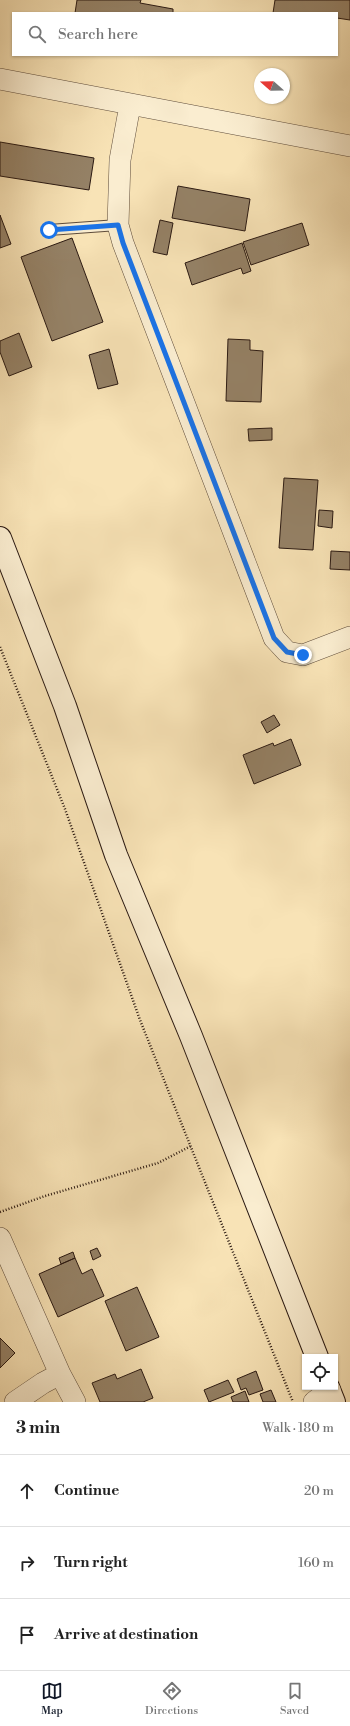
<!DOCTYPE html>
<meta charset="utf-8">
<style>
body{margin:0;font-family:"Libre Bodoni",serif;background:#f6f6f6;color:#222}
.controls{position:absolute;right:12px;bottom:12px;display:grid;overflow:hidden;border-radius:0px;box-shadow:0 1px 3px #0004}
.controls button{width:36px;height:36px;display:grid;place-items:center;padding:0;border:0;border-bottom:1px solid #e0e0e0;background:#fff;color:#222;font:20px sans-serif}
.compass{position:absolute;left:254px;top:68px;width:36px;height:36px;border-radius:50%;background:#fff;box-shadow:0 1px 3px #0004;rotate:290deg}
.stop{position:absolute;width:12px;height:12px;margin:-9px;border:3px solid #1a73e8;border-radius:50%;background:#fff}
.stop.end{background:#1a73e8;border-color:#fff;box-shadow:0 1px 4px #0008}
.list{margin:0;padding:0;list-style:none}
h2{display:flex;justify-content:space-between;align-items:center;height:52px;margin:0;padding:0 16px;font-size:17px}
h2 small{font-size:13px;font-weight:400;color:#767676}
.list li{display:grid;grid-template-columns:26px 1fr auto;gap:12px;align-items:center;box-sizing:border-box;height:72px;padding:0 16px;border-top:1px solid #e0e0e0}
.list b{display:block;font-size:15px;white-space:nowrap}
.list em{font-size:13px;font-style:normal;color:#767676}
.icon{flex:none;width:22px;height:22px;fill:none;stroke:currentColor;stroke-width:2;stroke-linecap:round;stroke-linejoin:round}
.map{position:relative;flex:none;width:350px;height:1402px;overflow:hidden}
.search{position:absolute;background:#fff;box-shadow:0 1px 3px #0004;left:12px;right:12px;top:12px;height:44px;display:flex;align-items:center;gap:10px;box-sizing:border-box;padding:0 14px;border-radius:0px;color:#767676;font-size:15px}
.sheet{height:268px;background:#fff}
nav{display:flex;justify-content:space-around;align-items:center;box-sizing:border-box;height:56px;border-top:1px solid #e0e0e0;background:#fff;font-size:11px;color:#767676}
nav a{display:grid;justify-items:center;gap:2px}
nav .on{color:#111827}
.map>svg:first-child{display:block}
.building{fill:#958267;stroke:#2a1912}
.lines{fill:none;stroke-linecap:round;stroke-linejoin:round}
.service-casing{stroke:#5e4c3b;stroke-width:12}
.minor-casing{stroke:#5e4c3b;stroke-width:22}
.secondary-casing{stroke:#2a1912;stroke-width:24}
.path{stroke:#2a1912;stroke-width:2.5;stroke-dasharray:1 2;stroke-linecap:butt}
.service{stroke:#faedd0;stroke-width:10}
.minor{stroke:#faedd0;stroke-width:21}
.secondary{stroke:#faedd0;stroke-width:22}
.route{stroke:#1a73e8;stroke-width:5}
</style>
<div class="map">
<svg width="350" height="1402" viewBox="0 0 350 1402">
<rect width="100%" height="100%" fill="#f8e3b6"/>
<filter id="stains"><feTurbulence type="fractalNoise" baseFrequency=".005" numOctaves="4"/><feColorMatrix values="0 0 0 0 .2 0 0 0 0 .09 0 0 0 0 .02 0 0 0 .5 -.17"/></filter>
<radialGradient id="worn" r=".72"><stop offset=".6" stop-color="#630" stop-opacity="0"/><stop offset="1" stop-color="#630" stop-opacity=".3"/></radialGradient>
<path class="building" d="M77,0H141L140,3L173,9V13H75Z
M275,0H350V20L337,18V13H273Z
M0,142L94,158L89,190L0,176Z
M178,186L250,199L245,231L172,218Z
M0,215L11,244L0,248Z
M160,220L173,223L167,255L153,252Z
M302,223L309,245L251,265L243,242Z
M72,238L103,322L52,341L21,257Z
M242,243L251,271L243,274L241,268L192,285L185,263Z
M19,333L32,367L9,376L0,352V341Z
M228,339L250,340V350L263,351L261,402L226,401Z
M109,349L118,384L98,389L89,355Z
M272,428V440L249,441L248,429Z
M284,478L318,480L313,550L279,548Z
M319,510L333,511L332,528L318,526Z
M331,551L350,552V570L330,569Z
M274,715L280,725L267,733L261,722Z
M291,739L301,765L254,784L243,755L273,743L274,746Z
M97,1248L101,1256L93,1260L90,1251Z
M73,1252L75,1258L61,1264L59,1258Z
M75,1258L82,1274L92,1269L104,1296L58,1317L39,1274Z
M137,1287L159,1337L126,1351L105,1301Z
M0,1338L15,1353L0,1368Z
M141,1369L153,1398L143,1402H100L92,1383L115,1374L117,1379Z
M256,1371L263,1390L249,1395L246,1388L241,1390L237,1379Z
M228,1380L234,1392L209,1402L204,1390Z
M271,1390L276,1402H263L260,1394Z
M245,1391L249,1402H233L231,1397Z"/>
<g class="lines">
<g class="service-casing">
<path id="service" d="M49,230L118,225"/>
</g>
<g class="minor-casing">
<path id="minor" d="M0,79L350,146
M130,105L120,160L118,225L123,243L274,638L287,652L303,655L350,637
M0,1238L60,1374L75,1402
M15,1402L43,1383L60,1374
M314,1402L330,1390"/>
</g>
<g class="secondary-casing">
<path id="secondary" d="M0,538L65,706L116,855L191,1036L317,1357
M328,1387L334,1402"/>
</g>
<path class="path" d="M0,647L65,809L140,1020L293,1402
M0,1212L45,1196L158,1163L191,1146"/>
<use href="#service" class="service"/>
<use href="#minor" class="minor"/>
<use href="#secondary" class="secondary"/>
</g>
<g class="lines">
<path class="route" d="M49,230L118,225L123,243L274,638L287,652L303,655"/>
</g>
<rect width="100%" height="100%" filter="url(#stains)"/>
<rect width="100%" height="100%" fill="url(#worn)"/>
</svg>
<div class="controls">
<button><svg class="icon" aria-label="locate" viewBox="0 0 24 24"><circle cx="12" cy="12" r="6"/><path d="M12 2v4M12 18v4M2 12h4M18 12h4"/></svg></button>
</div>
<svg class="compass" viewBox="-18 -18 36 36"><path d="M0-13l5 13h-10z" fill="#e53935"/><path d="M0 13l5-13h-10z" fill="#767676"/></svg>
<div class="stop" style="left:49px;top:230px"></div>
<div class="stop end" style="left:303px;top:655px"></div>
<div class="search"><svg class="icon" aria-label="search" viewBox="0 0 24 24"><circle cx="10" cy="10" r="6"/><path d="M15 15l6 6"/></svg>Search here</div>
</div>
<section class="sheet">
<h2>3 min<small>Walk · 180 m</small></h2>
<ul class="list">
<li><svg class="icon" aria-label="ahead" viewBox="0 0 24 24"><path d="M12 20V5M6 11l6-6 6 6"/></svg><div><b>Continue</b></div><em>20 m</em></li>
<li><svg class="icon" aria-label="right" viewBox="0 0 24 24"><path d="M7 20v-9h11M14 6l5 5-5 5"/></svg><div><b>Turn right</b></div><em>160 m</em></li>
<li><svg class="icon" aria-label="arrive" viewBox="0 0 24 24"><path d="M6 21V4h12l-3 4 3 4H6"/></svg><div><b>Arrive at destination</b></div></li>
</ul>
</section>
<nav>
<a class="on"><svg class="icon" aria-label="map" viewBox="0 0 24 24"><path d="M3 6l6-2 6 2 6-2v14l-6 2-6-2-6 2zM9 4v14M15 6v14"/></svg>Map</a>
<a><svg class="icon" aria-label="directions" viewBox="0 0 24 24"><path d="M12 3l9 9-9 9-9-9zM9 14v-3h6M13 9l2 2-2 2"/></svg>Directions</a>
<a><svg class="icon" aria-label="saved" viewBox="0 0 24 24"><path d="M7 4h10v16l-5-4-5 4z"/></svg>Saved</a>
</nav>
